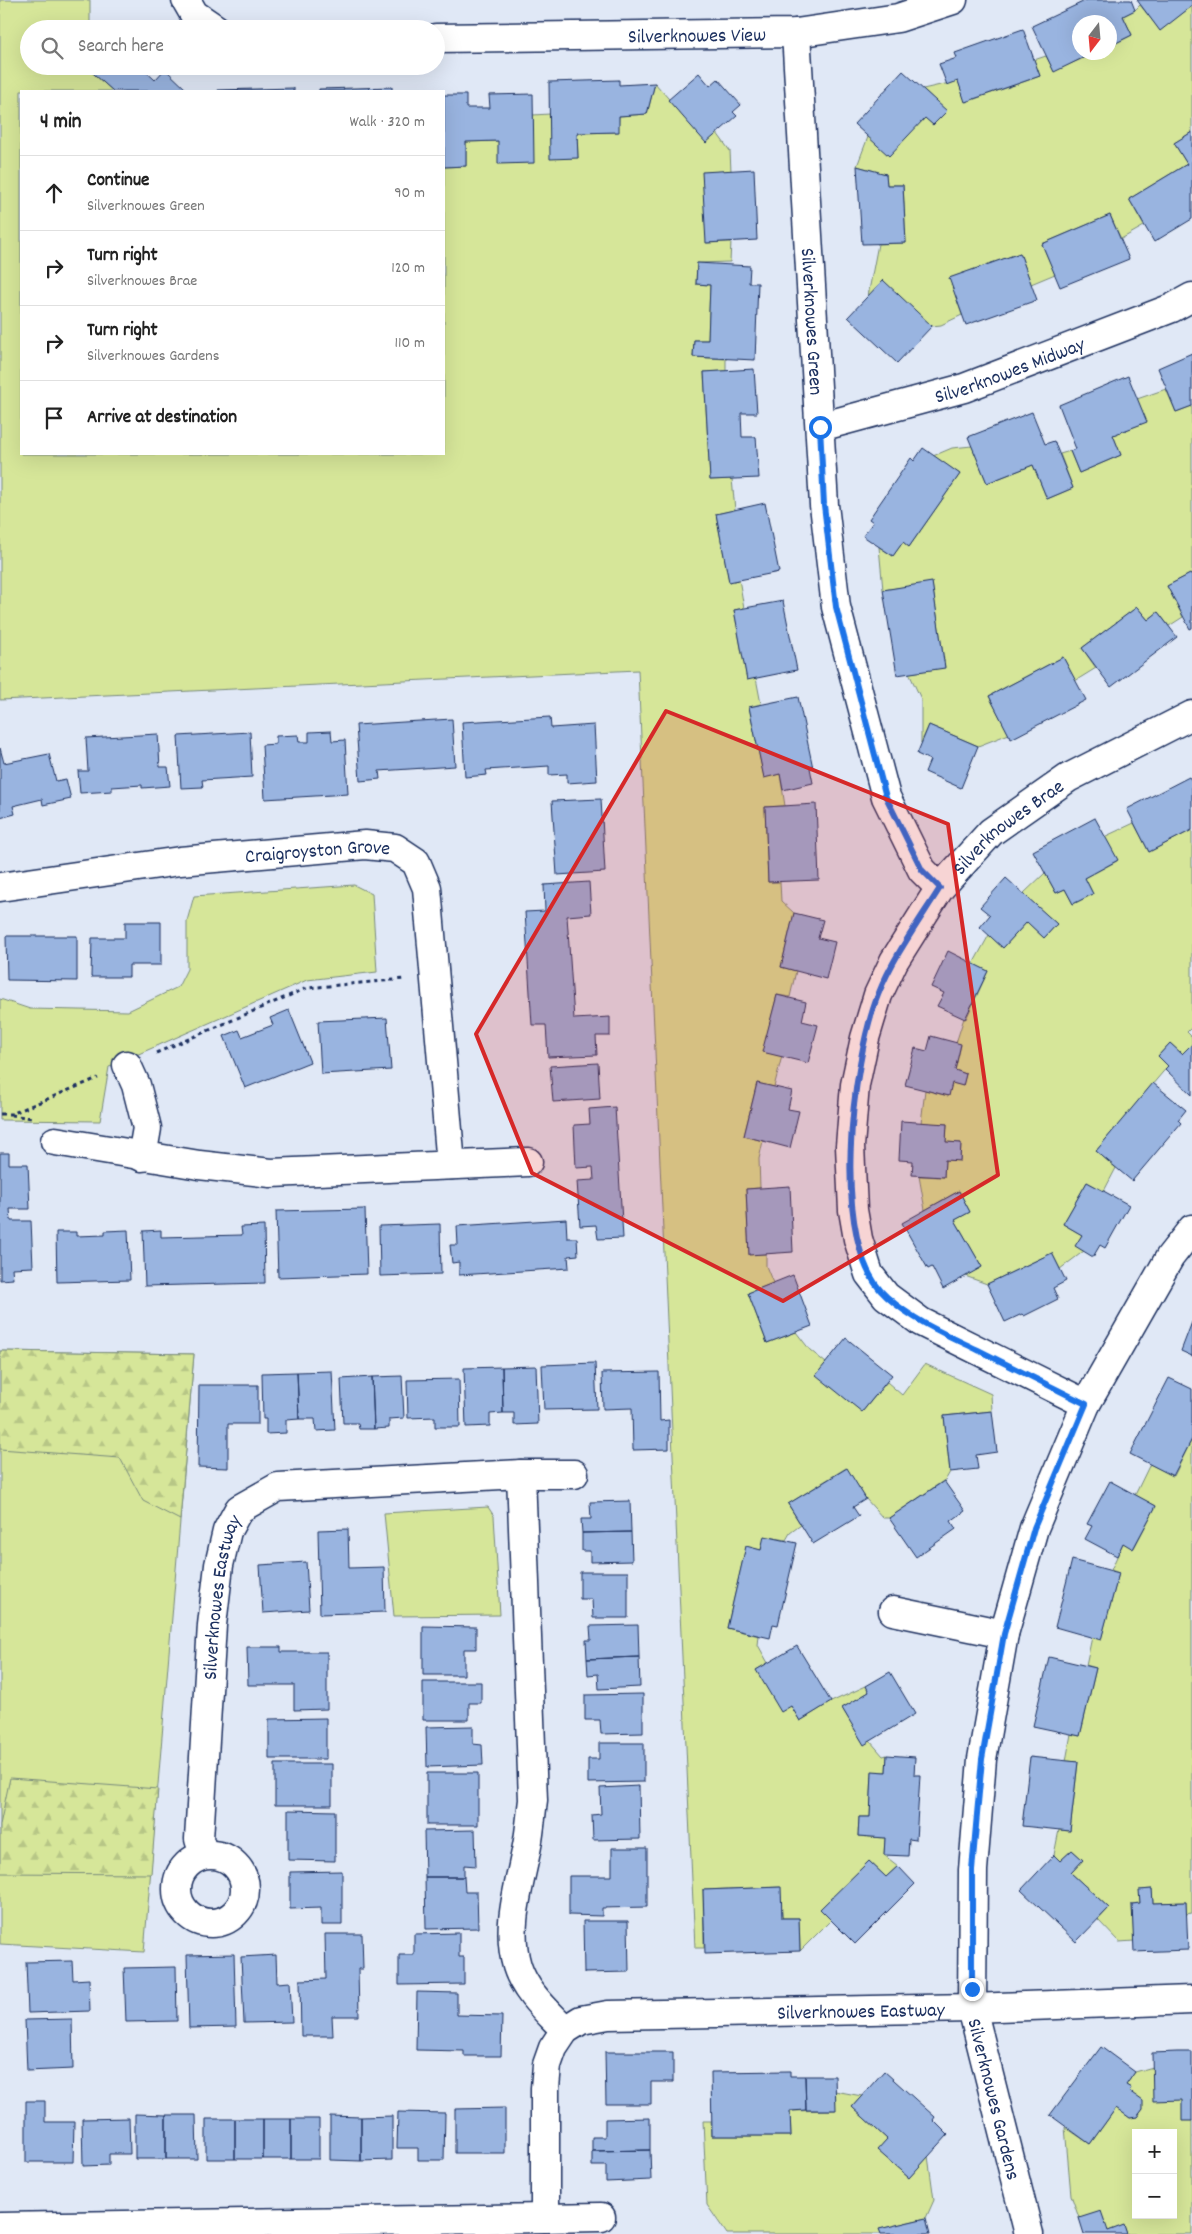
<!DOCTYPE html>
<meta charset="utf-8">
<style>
body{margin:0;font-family:Dekko,sans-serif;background:#f2f2f2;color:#222}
.controls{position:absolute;right:15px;bottom:15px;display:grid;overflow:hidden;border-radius:0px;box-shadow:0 5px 20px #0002}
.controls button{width:45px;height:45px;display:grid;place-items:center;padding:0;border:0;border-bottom:1px solid #e0e0e0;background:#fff;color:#222;font:25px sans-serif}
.compass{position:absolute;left:1072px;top:15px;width:45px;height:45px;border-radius:50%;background:#fff;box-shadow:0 5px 20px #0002;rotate:196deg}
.stop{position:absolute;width:15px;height:15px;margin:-11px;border:4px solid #1a73e8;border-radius:50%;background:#fff}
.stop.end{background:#1a73e8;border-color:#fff;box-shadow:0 1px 5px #0008}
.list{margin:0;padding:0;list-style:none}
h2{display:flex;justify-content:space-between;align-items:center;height:65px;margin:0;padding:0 20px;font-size:21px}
h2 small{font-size:16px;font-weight:400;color:#767676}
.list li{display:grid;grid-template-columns:32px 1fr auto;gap:15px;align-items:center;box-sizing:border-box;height:75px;padding:0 20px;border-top:1px solid #e0e0e0}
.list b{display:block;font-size:19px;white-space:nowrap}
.list p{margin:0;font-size:16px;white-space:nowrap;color:#767676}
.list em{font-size:16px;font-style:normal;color:#767676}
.icon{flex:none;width:28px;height:28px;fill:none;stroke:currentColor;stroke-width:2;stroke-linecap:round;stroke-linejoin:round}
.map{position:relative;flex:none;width:1192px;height:2234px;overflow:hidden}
.search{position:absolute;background:#fff;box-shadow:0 5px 20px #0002;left:20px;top:20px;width:425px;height:55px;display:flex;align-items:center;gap:12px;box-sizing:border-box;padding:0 18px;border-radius:28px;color:#767676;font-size:19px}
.panel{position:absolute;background:#fff;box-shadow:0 5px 20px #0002;left:20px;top:90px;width:425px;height:365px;border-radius:0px}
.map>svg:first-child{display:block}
.green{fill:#d6e699;stroke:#788a7c;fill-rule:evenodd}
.forest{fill:url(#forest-firs);stroke:#788a7c}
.building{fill:#99b4e0;stroke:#1b2f5e}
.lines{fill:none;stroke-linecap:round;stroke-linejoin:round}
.minor-casing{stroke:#1b2f5e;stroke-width:31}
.path{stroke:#1b2f5e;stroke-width:3;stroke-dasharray:4 4;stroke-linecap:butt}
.minor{stroke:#fff;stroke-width:28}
.route{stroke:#1a73e8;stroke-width:6}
.marked{fill:#d62828;fill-opacity:0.2;stroke:#d62828;stroke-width:4;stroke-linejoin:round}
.labels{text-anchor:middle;stroke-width:4;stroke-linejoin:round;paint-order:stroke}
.street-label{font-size:20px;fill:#1b2f5e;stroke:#fff}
</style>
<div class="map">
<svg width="1192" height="2234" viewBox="0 0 1192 2234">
<defs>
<pattern id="forest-firs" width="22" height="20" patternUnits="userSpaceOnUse" patternTransform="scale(1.25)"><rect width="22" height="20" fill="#d6e699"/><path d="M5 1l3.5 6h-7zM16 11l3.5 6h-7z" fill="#b7c686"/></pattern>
</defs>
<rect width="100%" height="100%" fill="#e0e8f6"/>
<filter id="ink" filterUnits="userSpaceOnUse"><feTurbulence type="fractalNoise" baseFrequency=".02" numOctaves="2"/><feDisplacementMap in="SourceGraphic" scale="10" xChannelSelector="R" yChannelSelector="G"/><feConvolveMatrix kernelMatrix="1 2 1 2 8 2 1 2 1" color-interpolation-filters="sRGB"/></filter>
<g filter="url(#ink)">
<path class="green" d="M0,0H90V24L94,29H29V66H85L113,91H21V454H444V167L466,166V142L498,141L533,115L550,114L578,158L577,133L618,132L619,116L647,114L655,83L706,142L717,133L730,151L731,171L707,243L731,242L730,262L697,263L696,284L710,285L708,340H694L693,357L726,359V371L704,372L710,480L732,479L735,510L716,514L729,581L739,579L744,608L734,610L747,679L756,678L761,704L749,707L764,777L780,774L785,806L765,807L768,882H780L781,901L794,913L781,967L796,971L790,997L777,995L763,1051L782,1056L774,1087L757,1083L744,1136L763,1141L759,1159L760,1188L746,1189L749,1254H766V1266L773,1283L748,1293L767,1343L796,1332L810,1350L826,1363L862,1412L887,1382L902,1395L925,1364L991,1394L992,1411L944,1416L950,1472L946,1479L889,1518H883L866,1499L846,1468L788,1504L801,1525L790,1533L786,1540L765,1536L761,1550L746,1547L727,1628L759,1636L758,1645L768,1663L756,1670L791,1706L800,1721L831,1702L866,1686L869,1692L842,1708L864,1744L870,1741L883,1756L887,1755L886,1772H872L870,1817H859L858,1836L885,1838L884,1855L898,1866L886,1877L869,1861L821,1909L831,1920L800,1951L799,1918H782L780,1887L703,1890L704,1948H695L638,670L0,700Z
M1140,5L1160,30L1192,6V132L1174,143L1187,164L1129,199L1144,226L1121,239L1110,215L1042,244L1055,274L1031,284L1020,253L950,278L962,315L941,325L932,326L868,296L878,244L906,243L903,185H887L886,174L857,166L868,137L925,118L933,125L946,111L923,89L958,81L966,102L1040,76L1034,60L1046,56L1054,71L1095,53L1110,52V46L1132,35L1123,16L1135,10Z
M1166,389L1176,412L1192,406V573L1167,586L1183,617L1169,626L1158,612L1148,620L1137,607L1082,648L1096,668L1075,681L1063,657L989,696L1009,734L978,746L929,725L921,743V699L909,673L945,667L932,583L883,590L879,547L893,556L903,542L909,547L960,474L933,456L952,448L972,446L987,483L1033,465L1047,499L1073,488L1060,454L1070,451L1079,473L1121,455L1113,435L1146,422L1137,399Z
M1134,823L1149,852L1192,830V1027L1187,1032L1192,1037V1044L1182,1054L1170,1043L1158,1056L1168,1066L1096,1151L1116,1168L1104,1191L1087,1182L1063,1224L1082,1235L1076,1246L1084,1251L1060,1269L1052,1253L987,1284L965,1276L982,1267L955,1220L970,1212L959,1191L925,1210L919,1176L944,1177L945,1160H960L961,1143L946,1142L947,1124L921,1123L925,1090L948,1096L952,1083L963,1085L966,1074L955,1070L961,1045L956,1043L964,1018L966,1019L988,971L973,964L989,935L1003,948L1027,922L1044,938L1057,924L1023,894L1045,873L1056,893L1065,889L1073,904L1093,894L1085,878L1117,861L1104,837Z
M354,885L372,894L377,972L307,980L109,1067L100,1121L0,1120V999L30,1009L128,1011L178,987L187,969V921L194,896Z
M0,1351L194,1354L144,1952L0,1944Z
M1192,1439V1913L1186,1914V1902L1153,1903L1152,1889L1140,1890V1903L1132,1904L1134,1941L1119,1942L1098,1920L1109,1908L1071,1873L1083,1860L1072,1850L1060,1861L1054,1855L1059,1830L1070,1831L1078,1762L1066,1761L1071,1734L1080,1736L1096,1668L1086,1665L1092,1637L1101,1639L1119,1573L1111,1570L1123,1543L1134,1548L1156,1506L1135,1495L1150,1464L1174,1476Z
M488,1507L494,1516L500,1615L394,1616L384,1513Z
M1153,2067L1182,2100L1192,2121V2234H1127L1124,2226L1108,2231L1079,2218L1071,2195L1065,2127L1090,2144L1116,2108L1130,2118L1137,2117L1143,2109L1129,2091L1131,2088L1126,2085L1135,2072ZM1136,2133H1173V2215H1136Z
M835,2091L862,2096L852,2107L887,2139L878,2150L909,2178L928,2156L934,2200L926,2218L880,2229L881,2234H727L707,2205L703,2121H711L712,2136H791L790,2111L835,2110Z"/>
<path class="forest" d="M0,1351L194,1354L180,1520L143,1501L120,1458L0,1449Z
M10,1778L158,1789L151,1874L0,1873V1825Z"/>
<path class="building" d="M1087,0H1131L1135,10L1123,16L1132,35L1110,46V22H1080V52H1095L1054,72L1032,26Z
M1137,0H1192V6L1160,31Z
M1023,29L1040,76L965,102L958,81L947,85L939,64L957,58L955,53Z
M85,66H140L155,80L165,69L188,91H113Z
M903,71L947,111L933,125L925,118L889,156L854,124Z
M699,73L710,86L718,79L741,105L733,112L737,116L706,143L668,100Z
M619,80V85L655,83L647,114L619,116V132L577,133L578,158L550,159L549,82Z
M392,87V91H319V89Z
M294,88V91H218V90Z
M533,94L534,163L498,164V141L466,142V166L444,167V95H466V108H490L489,95Z
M1192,132V219L1154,242L1129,199L1187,164L1174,143Z
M857,166L886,174L887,185H903L906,243L862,244Z
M754,169L757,240L706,243L702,172Z
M1110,215L1129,259L1060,287L1042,244Z
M1020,253L1037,300L966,325L949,278Z
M697,263L750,266L749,283H758L755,360L693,357L694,340H708L709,311L710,285L696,284Z
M883,280L932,326L897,363L848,317Z
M1192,353V406L1176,412L1158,368Z
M754,369L757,413H741L742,437H756L759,478L710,480L704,372Z
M1128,376L1147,422L1113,435L1121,455L1079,473L1070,451L1076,449L1059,405Z
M1032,412L1045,444L1054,441L1073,488L1047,499L1033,465L987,483L968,437Z
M923,448L960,474L909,547L903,542L893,556L863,536L873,522L869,519L911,458L914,461Z
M765,503L779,572L729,582L716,514Z
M1192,573V628L1190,629L1167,586Z
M932,582L945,668L897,675L883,590Z
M783,601L797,670L747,680L734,610Z
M1137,607L1148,620L1158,612L1177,637L1111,687L1082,648Z
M1063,657L1086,700L1011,739L989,696Z
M798,697L813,768H810L813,783L783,790L780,774L764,778L749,707Z
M550,717L551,728L594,725L597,781L567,783V774L549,775V766L486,770L487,775L465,777L462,722Z
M452,719L455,766L379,771L380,779L360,781L356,725Z
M929,725L978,746L961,788L925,772L930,760L917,754Z
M331,731L332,741L345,740L348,794L265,799L262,745L276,744V736L298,735L299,742H309V732Z
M250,732L252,777L202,780L203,787L181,788L178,736Z
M158,734L160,767H168L170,786L142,788V785L112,787V791L80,793L78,771H88L86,738Z
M0,748L4,763L49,754L56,781L66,779L71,799L43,805L42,799L13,806L15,814L0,818Z
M1189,777L1192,781V830L1149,852L1127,809Z
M601,799L605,872L557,875L552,801Z
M816,804L819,880L768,882L765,807Z
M1095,818L1118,860L1085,878L1093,894L1073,904L1065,889L1056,893L1033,851Z
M1006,878L1057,924L1044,938L1027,922L1003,948L980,927L990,915L980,907Z
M589,882L591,914L567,916L574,1019L610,1017V1036H596L597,1055L548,1057L546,1025H532L525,912L545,911L544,885Z
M794,913L823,920L818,938L835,942L826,979L781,967Z
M125,922H161V965H129V977H91L92,938H125Z
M6,936H77V981L7,980Z
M948,951L988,971L965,1019L937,1006L944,993L931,987Z
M777,995L806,1002L802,1021L818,1025L808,1063L762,1052Z
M289,1010L310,1062L245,1088L224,1036L239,1030L242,1037L273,1025L270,1018Z
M387,1018L391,1070L321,1074L318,1021Z
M931,1036L961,1044L955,1070L966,1074L963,1086L952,1083L949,1096L905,1085L915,1048L927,1051Z
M1170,1043L1182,1054L1192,1044V1095L1165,1069L1168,1066L1158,1056Z
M598,1063L600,1099L553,1102L550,1066Z
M757,1083L792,1091L788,1109L799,1111L790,1148L744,1136Z
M1153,1083L1186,1110L1178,1120L1181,1123L1132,1181L1096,1151Z
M615,1107L623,1238L598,1239L596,1225L580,1226L577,1181L594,1180L593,1167L576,1168L574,1125L590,1124L589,1109Z
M901,1121L947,1124L946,1142L961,1143L960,1161L945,1160L944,1177L912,1175L913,1161L899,1160Z
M0,1153H9V1164H28L30,1209H10L11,1221H31L33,1267L12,1268L13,1279L0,1280Z
M1087,1182L1129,1205L1105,1248L1100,1245L1093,1257L1075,1246L1082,1235L1063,1224Z
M790,1186L793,1252L749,1255L746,1189Z
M959,1191L970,1212L955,1220L982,1267L943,1289L932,1267L928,1269L902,1223Z
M365,1209L367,1274L278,1277L276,1211Z
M566,1219L567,1238H577L578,1255L568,1256L569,1268L459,1275V1262L452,1263L450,1245H458L457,1226Z
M440,1224L441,1274L380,1276L379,1226Z
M264,1226L265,1283L145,1286L143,1231L161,1230V1237L242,1235L241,1227Z
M128,1230L130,1280L57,1282L56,1232H76V1236L105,1235V1231Z
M1052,1253L1066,1281L1053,1288L1058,1299L1024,1316L1022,1314L1005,1322L987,1284Z
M793,1275L812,1326L767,1343L748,1293Z
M1192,1322V1356L1181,1351Z
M846,1338L892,1375L862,1412L816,1375Z
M595,1363L597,1409L544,1410L542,1365Z
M536,1366L538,1424L514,1425V1413H503L502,1367Z
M502,1367L503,1413L490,1414V1426L466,1427L464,1368Z
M332,1371L335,1430L316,1431L315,1419H299L297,1372Z
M297,1372L299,1419L286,1420V1433L266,1434V1419H263L262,1373Z
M659,1372L660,1421L669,1420V1449L633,1450L632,1408L603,1409L602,1373Z
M402,1376L404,1418L389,1419V1428L374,1429L372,1377Z
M372,1377L374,1429H359L358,1423H343L341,1379Z
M1169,1378L1192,1389V1439L1173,1476L1130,1454Z
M459,1379L460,1427H435V1417L408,1418L407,1380Z
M199,1385H258V1424H228V1468L198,1467Z
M992,1411L997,1452L976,1455L978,1469L950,1472L944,1416Z
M847,1468L866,1499L853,1507L859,1516L813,1544L788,1504Z
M944,1481L965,1511L951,1521L956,1529L916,1557L889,1518Z
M1110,1481L1156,1506L1133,1549L1123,1543L1117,1556L1085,1539L1092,1526L1087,1524Z
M630,1501L631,1532L582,1533L581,1519H591L590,1502Z
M348,1529L349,1568L384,1567L385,1612L320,1614L318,1530Z
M631,1532L632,1561L590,1562V1551H582V1533Z
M764,1536L797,1543L778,1625L773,1624L770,1638L727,1628L746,1546L761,1550Z
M1072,1560L1119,1573L1101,1640L1055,1627Z
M306,1562L309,1610L263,1613L260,1565Z
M580,1572H628V1618H593L592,1599H580Z
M638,1625L639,1657L587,1659L586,1640H591L590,1626Z
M423,1626L476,1627V1649H464V1675H423Z
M797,1646L831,1702L800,1721L791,1706L781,1712L756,1670Z
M247,1647H281V1652H327V1709L294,1710V1685H248Z
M639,1657L640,1687L599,1689L598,1674L588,1675L587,1659Z
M1049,1657L1096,1668L1080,1736L1033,1726Z
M890,1672L915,1714L864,1745L842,1708L869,1692L866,1686Z
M423,1682H481V1703H469V1720H423Z
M643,1694V1733L601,1734L600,1720H585V1695Z
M326,1718V1759H269V1719Z
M473,1726V1744L482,1745L483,1765L427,1767L426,1727Z
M599,1743H644V1782L588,1783V1759H599Z
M887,1755L915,1757L914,1775H920L916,1840L909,1839L908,1856L884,1855L885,1838L858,1836L859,1817H870L872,1771L886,1772Z
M1030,1757L1078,1762L1070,1831L1022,1826Z
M275,1764H332V1805H275Z
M427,1773H478V1825H427Z
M639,1786L640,1839L593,1840L592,1815L601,1814L600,1788Z
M288,1810L335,1811V1861L288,1860Z
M475,1830L476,1866L464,1865V1877H425L424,1831Z
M612,1848H647V1907L602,1908V1916L569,1915V1876H612Z
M1072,1850L1083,1860L1071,1873L1109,1908L1076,1942L1021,1890L1054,1855L1060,1861Z
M869,1861L886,1877L898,1866L915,1884L855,1944L820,1909Z
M342,1871V1925H321V1908L290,1909V1872Z
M425,1877H464L465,1892H477L478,1928L426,1929Z
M781,1887L782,1918H799L800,1951L705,1954L703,1890Z
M1152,1889L1153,1903L1186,1902L1188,1950L1134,1952L1132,1904L1140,1903L1139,1890Z
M583,1921H628L629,1972L584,1973Z
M459,1933V1957H464V1984L399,1985V1955H414V1934Z
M325,1934H362L363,1969H358L359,2016H332L333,2036H301L300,1980L326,1979Z
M234,1954L236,2027L189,2028L187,1955Z
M276,1955L277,1983L290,1982L292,2022L244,2023L241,1957Z
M72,1961L73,1980L89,1979L90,2011L28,2013L26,1962Z
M176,1967L177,2021L126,2022L124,1968Z
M417,1992L457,1993V2015L502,2016L501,2056H464V2051L416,2050Z
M72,2019L73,2069L27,2071L25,2020Z
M1101,2047L1135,2072L1126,2085L1131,2088L1129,2091L1143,2101V2109L1137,2117L1130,2118L1116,2108L1090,2144L1050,2115Z
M605,2052H673V2082H651V2104H606Z
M1177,2052H1192V2121H1182V2100L1153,2101L1152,2053Z
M790,2071V2076H805L806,2110L790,2111L791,2136H712L711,2072Z
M884,2071L935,2117L933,2120L948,2135L909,2178L877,2150L887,2139L852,2107Z
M805,2076H835L836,2110H806Z
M26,2101H45V2122H74L73,2162H26Z
M505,2108V2153H455V2109Z
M398,2112L445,2113L444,2160H418V2148H397Z
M135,2114L166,2115V2159H135Z
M166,2115H196L197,2159H166Z
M330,2116L361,2117V2161L330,2160Z
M392,2116V2160L361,2161V2117Z
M129,2118L130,2154H109V2165L83,2166L82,2119Z
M650,2118V2150L592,2151V2137H605V2119Z
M206,2119H235V2159H206Z
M235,2119H263V2159H235Z
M263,2119H291V2159H263Z
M291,2119H319V2159H291Z
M650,2150L651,2180L606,2182V2166H592V2151Z
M1101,2211L1108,2231L1124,2225L1127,2234H1084L1079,2218Z
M926,2218L930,2234H881L879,2229Z"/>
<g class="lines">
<g class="minor-casing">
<g id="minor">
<path d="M186,0L194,14L216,29"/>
<path id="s1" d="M796,33L824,505L836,607L886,797L922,870L940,888"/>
<path id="s2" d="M436,38L796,33L898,18L953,0"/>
<path id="s3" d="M820,427L964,388L1172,308L1192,297"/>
<path id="s4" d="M0,887L180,861L365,845L395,848L416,862L427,888L451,1165"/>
<path d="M127,1065L136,1085L147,1128L142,1157"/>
<path d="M55,1141L199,1165L271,1173L528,1162"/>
<path id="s5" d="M1086,1404L921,1322L886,1296L869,1274L858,1239L853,1210L850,1146L855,1085L865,1038L878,995L894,961L940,888L991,832L1068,778L1192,715"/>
<path d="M521,1474H574"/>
<path d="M893,1611L1004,1634"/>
<circle cx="211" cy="1889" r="34"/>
<path id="s6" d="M204,1855L199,1839L212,1625L219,1565L227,1531L239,1509L278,1487L521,1474L533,1800C531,1815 530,1831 527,1846C520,1885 505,1926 517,1966C525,1992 547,2011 565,2030"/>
<path id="s7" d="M545,2218V2088L547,2065L553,2048L565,2030L581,2020L608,2015L972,2008L1192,2000"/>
<path d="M0,2227L601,2217"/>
<path d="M1029,2234L972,2008L973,1870L982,1759L1004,1634L1034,1528L1086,1404L1170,1257L1192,1229"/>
</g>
</g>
<path class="path" d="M156,1053L307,988L404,979
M0,1114H11L98,1078
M11,1115L32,1118"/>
<use href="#minor" class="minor"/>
</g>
</g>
<g class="lines" filter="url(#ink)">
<path class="route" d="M820,427L824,505L836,607L886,797L922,870L940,888C918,923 893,957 878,995C852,1061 828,1246 887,1297C914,1321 947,1335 978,1350C1014,1368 1050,1386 1086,1404L1034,1528L1004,1634L982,1759L972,1870V1989"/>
</g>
<path class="marked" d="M666,711L948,824L998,1175L783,1301L532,1173L476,1034Z"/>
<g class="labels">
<g class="street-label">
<text dy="7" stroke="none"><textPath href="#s2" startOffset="261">Silverknowes View</textPath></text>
<text dy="7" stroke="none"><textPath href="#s1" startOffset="289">Silverknowes Green</textPath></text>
<text dy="7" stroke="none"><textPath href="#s3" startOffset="198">Silverknowes Midway</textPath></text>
<text dy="7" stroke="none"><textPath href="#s5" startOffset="756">Silverknowes Brae</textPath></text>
<text dy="7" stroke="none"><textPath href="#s4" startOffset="320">Craigroyston Grove</textPath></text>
<text dy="7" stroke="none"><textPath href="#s6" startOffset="260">Silverknowes Eastway</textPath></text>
<text dy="7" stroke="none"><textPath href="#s7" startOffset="492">Silverknowes Eastway</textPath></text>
<text transform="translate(995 2099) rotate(76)" y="7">Silverknowes Gardens</text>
</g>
</g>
</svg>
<div class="controls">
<button>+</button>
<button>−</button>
</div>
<svg class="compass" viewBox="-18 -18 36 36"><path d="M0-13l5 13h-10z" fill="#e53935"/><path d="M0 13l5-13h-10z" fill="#767676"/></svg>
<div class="stop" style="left:820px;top:427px"></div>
<div class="stop end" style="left:972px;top:1989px"></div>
<div class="search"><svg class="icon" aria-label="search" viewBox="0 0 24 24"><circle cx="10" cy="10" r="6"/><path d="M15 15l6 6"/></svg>Search here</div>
<section class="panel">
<h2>4 min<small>Walk · 320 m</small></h2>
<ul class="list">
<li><svg class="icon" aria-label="ahead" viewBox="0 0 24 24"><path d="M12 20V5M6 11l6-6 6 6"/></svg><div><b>Continue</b><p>Silverknowes Green</p></div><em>90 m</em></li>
<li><svg class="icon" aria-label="right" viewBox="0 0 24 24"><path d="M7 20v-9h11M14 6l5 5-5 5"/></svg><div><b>Turn right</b><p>Silverknowes Brae</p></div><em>120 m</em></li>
<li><svg class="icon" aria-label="right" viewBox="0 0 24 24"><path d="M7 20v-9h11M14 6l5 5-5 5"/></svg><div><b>Turn right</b><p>Silverknowes Gardens</p></div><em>110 m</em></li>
<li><svg class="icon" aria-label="arrive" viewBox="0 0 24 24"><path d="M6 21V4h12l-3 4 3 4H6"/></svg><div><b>Arrive at destination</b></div></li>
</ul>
</section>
</div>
